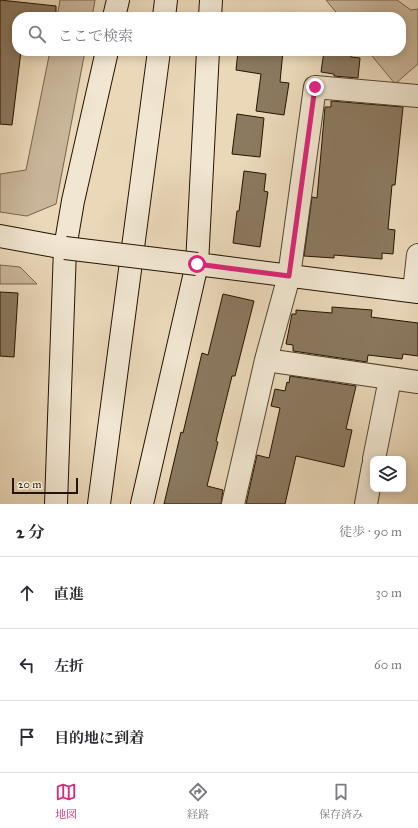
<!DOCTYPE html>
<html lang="ja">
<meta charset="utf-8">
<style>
body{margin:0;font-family:"IM FELL Great Primer","Noto Serif JP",serif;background:#f7f7f7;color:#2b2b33}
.controls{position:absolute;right:12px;bottom:12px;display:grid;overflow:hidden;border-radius:8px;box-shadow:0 2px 10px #0003}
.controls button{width:36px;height:36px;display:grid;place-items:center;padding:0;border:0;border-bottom:1px solid #e1e1e2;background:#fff;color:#2b2b33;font:20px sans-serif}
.scale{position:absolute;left:12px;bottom:10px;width:66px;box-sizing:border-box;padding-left:4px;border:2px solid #251200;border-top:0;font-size:11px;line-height:14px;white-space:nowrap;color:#251200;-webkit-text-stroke:3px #f1e6d2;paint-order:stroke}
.stop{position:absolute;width:12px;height:12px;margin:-9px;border:3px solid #db2777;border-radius:50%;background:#fff}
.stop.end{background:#db2777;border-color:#fff;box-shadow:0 1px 4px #0008}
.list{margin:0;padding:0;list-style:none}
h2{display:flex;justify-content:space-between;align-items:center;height:52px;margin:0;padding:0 16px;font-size:17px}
h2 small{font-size:13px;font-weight:400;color:#7c7c81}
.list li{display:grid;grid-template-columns:26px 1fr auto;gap:12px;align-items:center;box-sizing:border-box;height:72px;padding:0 16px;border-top:1px solid #e1e1e2}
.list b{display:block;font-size:15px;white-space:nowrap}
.list em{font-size:13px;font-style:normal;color:#7c7c81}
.icon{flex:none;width:22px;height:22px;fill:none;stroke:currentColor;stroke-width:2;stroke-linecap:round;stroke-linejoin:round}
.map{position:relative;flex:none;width:418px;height:504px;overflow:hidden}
.search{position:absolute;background:#fff;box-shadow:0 2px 10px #0003;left:12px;right:12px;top:12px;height:44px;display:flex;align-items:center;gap:10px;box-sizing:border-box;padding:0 14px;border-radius:16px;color:#7c7c81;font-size:15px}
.sheet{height:268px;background:#fff}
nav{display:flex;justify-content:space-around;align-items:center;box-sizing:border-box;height:56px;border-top:1px solid #e1e1e2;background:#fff;font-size:11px;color:#7c7c81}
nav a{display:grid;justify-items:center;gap:2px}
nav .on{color:#db2777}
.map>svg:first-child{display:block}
.green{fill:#c9b69a;stroke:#77644d}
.building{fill:#8b7960;stroke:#251200}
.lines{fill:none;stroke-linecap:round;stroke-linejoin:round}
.street-casing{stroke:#56442e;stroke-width:24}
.secondary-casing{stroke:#251200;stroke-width:24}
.street{stroke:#f1e6d2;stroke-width:22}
.secondary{stroke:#f1e6d2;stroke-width:22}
.secondary-bridge-casing{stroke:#251200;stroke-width:24;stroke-linecap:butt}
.secondary-bridge{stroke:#f1e6d2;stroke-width:22}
.route{stroke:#db2777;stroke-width:5}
</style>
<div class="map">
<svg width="418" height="504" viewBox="0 0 418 504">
<rect width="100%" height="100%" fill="#ead8b9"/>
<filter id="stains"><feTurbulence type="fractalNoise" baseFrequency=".005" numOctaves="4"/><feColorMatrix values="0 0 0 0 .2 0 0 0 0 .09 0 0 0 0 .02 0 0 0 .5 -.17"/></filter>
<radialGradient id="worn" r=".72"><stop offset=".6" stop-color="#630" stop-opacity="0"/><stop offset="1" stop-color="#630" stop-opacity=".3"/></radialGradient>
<path class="green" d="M60,0H95L92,17H57Z
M326,0H397L411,10L418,9V64L395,84L368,51H401V17H340Z
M50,51H85L56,204L27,216L0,212V174L26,170Z
M0,265L20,267L37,284H0Z"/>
<path class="building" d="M0,0L56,6V17H17V51H21L12,125L0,124Z
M238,51H283L280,82L289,83L284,115L256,111L261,74L236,70Z
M324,51H351V57L360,58L358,78L334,76V74L321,72Z
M331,101L403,107L395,185H392L388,229L395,230L393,254L382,253V259L334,255V258L304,256L312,197L317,198L325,107H331Z
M237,114L264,118L260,157L232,154Z
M244,171L266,174L264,191L268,192L260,247L233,243L237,211H239Z
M0,292L18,293L14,357L0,356Z
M223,294L254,301L235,376H232L216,441L218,442L207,486L223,490L221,504H164L181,432L183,433L202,353L208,355Z
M332,307L372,310L371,317L418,323V356L403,354L402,359L368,355L367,362L293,351V345L286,344L292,314H296V310L332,313Z
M290,376L356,386L346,429L352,430L344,467L296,456L285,504H246L257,455L269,458L280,408L271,406L275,389L285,391L287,382L289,383Z"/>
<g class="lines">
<g class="street-casing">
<path id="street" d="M414,291L418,255
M266,360L418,382
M374,459L390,379
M233,504L266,360L289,276L315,87L418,96
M366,504L373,466"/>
</g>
<g class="secondary-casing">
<path id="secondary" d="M114,17L118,0
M164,17L166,0
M210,17L211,0
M0,236L65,248
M197,264L418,292
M56,504L65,248L73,201L107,51
M99,504L159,51
M142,504L197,264L208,51"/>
</g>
<use href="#street" class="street"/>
<use href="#secondary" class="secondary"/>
<g class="secondary-bridge-casing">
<path id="secondary-bridge" d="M65,248L197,264"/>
</g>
<use href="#secondary-bridge" class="secondary-bridge"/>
</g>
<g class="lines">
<path class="route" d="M197,264L289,276L315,87"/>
</g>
<rect width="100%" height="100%" filter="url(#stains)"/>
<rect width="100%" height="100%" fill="url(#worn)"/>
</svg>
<div class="controls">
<button><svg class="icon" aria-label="layers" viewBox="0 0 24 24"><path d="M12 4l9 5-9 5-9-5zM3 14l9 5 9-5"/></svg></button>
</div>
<div class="scale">20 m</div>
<div class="stop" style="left:197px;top:264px"></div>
<div class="stop end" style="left:315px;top:87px"></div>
<div class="search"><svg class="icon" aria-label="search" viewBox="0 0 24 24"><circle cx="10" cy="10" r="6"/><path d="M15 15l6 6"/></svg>ここで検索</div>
</div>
<section class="sheet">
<h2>2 分<small>徒歩 · 90 m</small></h2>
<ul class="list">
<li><svg class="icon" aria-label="ahead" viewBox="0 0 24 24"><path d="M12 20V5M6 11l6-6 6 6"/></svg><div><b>直進</b></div><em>30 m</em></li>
<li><svg class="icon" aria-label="left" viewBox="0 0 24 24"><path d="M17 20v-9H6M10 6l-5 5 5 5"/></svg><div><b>左折</b></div><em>60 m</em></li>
<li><svg class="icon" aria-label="arrive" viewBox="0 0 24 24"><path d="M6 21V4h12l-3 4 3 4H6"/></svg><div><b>目的地に到着</b></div></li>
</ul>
</section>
<nav>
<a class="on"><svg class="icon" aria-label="map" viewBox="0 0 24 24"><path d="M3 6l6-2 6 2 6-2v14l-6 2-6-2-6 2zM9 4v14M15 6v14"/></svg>地図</a>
<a><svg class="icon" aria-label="directions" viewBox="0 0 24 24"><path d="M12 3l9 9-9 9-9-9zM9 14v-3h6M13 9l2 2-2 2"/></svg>経路</a>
<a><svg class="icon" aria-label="saved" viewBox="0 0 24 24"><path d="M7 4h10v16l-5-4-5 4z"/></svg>保存済み</a>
</nav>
